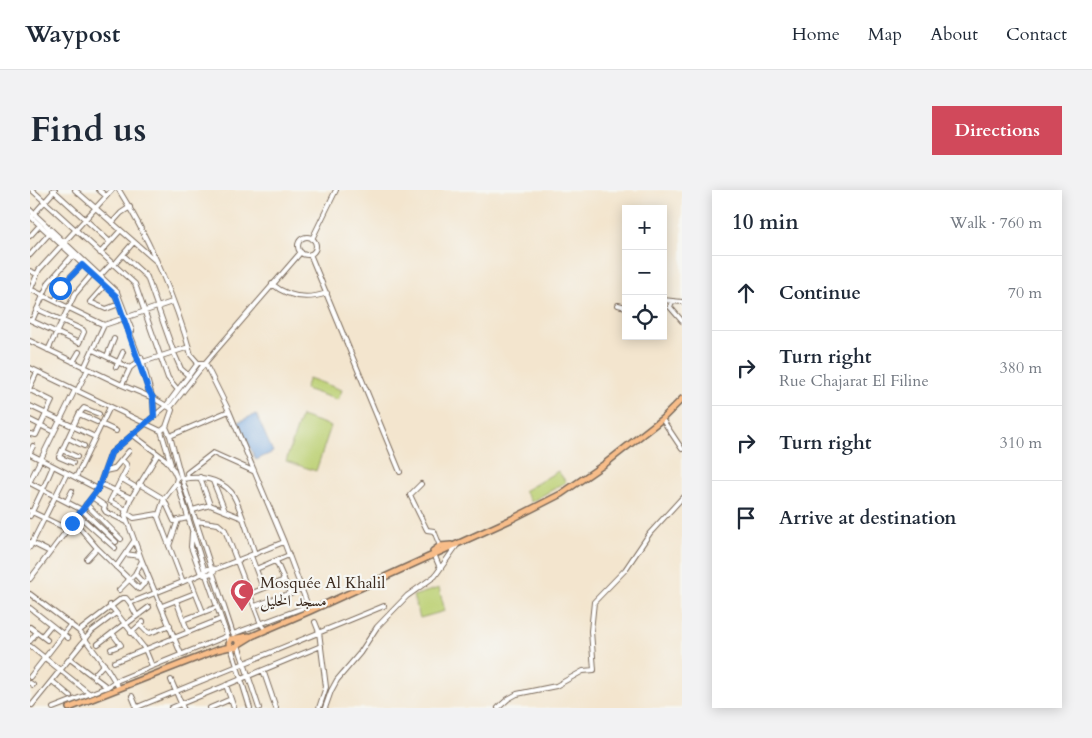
<!DOCTYPE html>
<meta charset="utf-8">
<style>
body{margin:0;font-family:Cardo,Amiri,serif;background:#f2f2f3;color:#1f2937}
.controls{position:absolute;right:15px;top:15px;display:grid;overflow:hidden;border-radius:0px;box-shadow:0 2px 12px #0003}
.controls button{width:45px;height:45px;display:grid;place-items:center;padding:0;border:0;border-bottom:1px solid #e0e1e3;background:#fff;color:#1f2937;font:25px sans-serif}
.stop{position:absolute;width:15px;height:15px;margin:-11px;border:4px solid #1a73e8;border-radius:50%;background:#fff}
.stop.end{background:#1a73e8;border-color:#fff;box-shadow:0 1px 5px #0008}
.list{margin:0;padding:0;list-style:none}
h2{display:flex;justify-content:space-between;align-items:center;height:65px;margin:0;padding:0 20px;font-size:21px}
h2 small{font-size:16px;font-weight:400;color:#747a83}
.list li{display:grid;grid-template-columns:32px 1fr auto;gap:15px;align-items:center;box-sizing:border-box;height:75px;padding:0 20px;border-top:1px solid #e0e1e3}
.list b{display:block;font-size:19px;white-space:nowrap}
.list p{margin:0;font-size:16px;white-space:nowrap;color:#747a83}
.list em{font-size:16px;font-style:normal;color:#747a83}
.icon{flex:none;width:28px;height:28px;fill:none;stroke:currentColor;stroke-width:2;stroke-linecap:round;stroke-linejoin:round}
.map{position:relative;flex:none;width:652px;height:518px;overflow:hidden;border-radius:0px}
header{display:flex;align-items:center;gap:30px;box-sizing:border-box;height:70px;padding:0 25px;background:#fff;border-bottom:1px solid #e0e1e3}
header strong{font-size:24px}
nav{display:flex;gap:28px;margin-inline-start:auto;font-size:18px}
.intro{display:flex;align-items:center;justify-content:space-between;box-sizing:border-box;height:120px;padding:0 30px}
h1{margin:0;font-size:35px}
.button{padding:12px 22px;border-radius:0px;background:#d1495b;color:#fff;font-size:18px;font-weight:700}
main{display:flex;gap:30px;padding:0 30px}
aside{flex:1;background:#fff;border-radius:0px;box-shadow:0 2px 12px #0003}
.map>svg:first-child{display:block}
.green{fill:#bcd073;stroke:#7c7d48}
.water{fill:#72a4dd;stroke:#56677e}
.lines{fill:none;stroke-linecap:round;stroke-linejoin:round}
.minor-casing{stroke:#7b6b5c;stroke-width:6}
.major-casing{stroke:#7b6b5c;stroke-width:8}
.minor{stroke:#fff;stroke-width:4}
.major{stroke:#f8bd89;stroke-width:5}
.route{stroke:#1a73e8;stroke-width:6}
.labels{text-anchor:middle;stroke-width:4.5;stroke-linejoin:round;paint-order:stroke}
.poi-label{font-size:16px;fill:#3b2a1e;stroke:#f6f6f2;text-anchor:start}
</style>
<header>
<strong>Waypost</strong>
<nav><a>Home</a><a>Map</a><a>About</a><a>Contact</a></nav>
</header>
<div class="intro"><h1>Find us</h1><a class="button">Directions</a></div>
<main>
<div class="map">
<svg width="652" height="518" viewBox="0 0 652 518">
<rect width="100%" height="100%" fill="#f6f6f2"/>
<filter id="ink" filterUnits="userSpaceOnUse"><feTurbulence type="fractalNoise" baseFrequency=".02" numOctaves="2"/><feDisplacementMap in="SourceGraphic" scale="10" xChannelSelector="R" yChannelSelector="G"/><feConvolveMatrix kernelMatrix="1 2 1 2 8 2 1 2 1" color-interpolation-filters="sRGB"/></filter>
<filter id="wash" filterUnits="userSpaceOnUse"><feTurbulence type="fractalNoise" baseFrequency=".0096" numOctaves="4" result="noise"/><feDisplacementMap in="SourceGraphic" scale="20" xChannelSelector="R" yChannelSelector="G"/><feGaussianBlur stdDeviation="1.12" result="paint"/><feColorMatrix in="noise" values="0 0 0 0 0 0 0 0 0 0 0 0 0 0 0 0 0 1.4 0 .05"/><feComposite in="paint" operator="in"/></filter>
<g filter="url(#wash)">
<rect width="100%" height="100%" fill="#f3e5ce"/>
<path class="green" d="M279,188L312,200L308,210L275,199Z
M271,226L301,236L286,281L256,271Z
M528,281L536,292L501,312L494,301Z
M409,398L415,421L390,428L383,406Z"/>
<path class="water" d="M226,224L243,262L226,270L208,232Z"/>
</g>
<g filter="url(#ink)">
<g class="lines">
<g class="minor-casing">
<path id="minor" d="M2,0L105,94L138,188L148,200
M23,0L80,52
M45,0L127,72
M69,0L76,6
M89,0C119,48 146,110 161,165L168,173
M0,20L87,102L102,141
M3,25L25,0
M0,26L85,104L110,170L118,199L123,208L124,226
M82,33L91,23L100,17
M0,46L10,35
M268 56a9 9 0 1 1 18 0a9 9 0 1 1-18 0Z
M282,49L306,0
M70,63L90,41
M280,64L370,282
M0,65L19,44
M93,65L117,87L144,163L151,179L159,186
M84,75L103,53
M0,81L7,84
M70,86L82,73
M242,94C259,108 277,110 297,103
M75,95L60,112L76,119L89,114
M0,99L74,135L142,112
M0,101L9,80L82,0
M633,110L652,112
M25,111L33,94L52,75
M642,111L640,117L652,131
M588,115L596,117
M0,130L49,153L54,142L53,140L7,119
M2,131L19,92L43,65
M0,151L92,195L123,208L140,218L142,220L136,237L140,246L151,287
M18,160L45,104L63,83
M63,160L100,178
M77,166L84,149
M111,167L121,203
M43,172L49,162
M113,172L159,157
M86,177L93,162
M0,178L131,241L136,237
M54,178L74,135
M92,195L100,178L110,170
M0,197L7,182
M0,200L22,211L6,245L0,244
M47,201L58,179
M0,216L65,247
M140,218L175,173L271,62
M49,224L67,232
M632,229L652,259
M0,230L24,242
M71,234L86,241
M131,241L141,274
M103,245L136,270L144,281
M140,246L199,221
M38,248L54,256
M32,260L47,267
M0,262L3,256
M0,264L68,299
M128,264L100,310L95,325L112,371L151,464
M43,273L29,267L49,224L54,218L69,224
M143,279L147,288L146,292L148,295L176,385L199,451
M75,281L84,279L99,261
M46,287L80,217
M170,287L180,315
M158,288L157,283L183,263L223,281
M92,289L107,298
M153,289C169,286 189,288 201,302C209,311 220,350 225,364
M0,291L45,200
M183,291L195,321
M153,292L203,444
M0,293L52,320L86,352
M146,293L134,309L128,327L153,392
M71,294L101,308
M109,294L134,309L144,331L158,328
M391,294L380,305L397,340L404,341L410,356
M13,299L23,276
M62,307L75,316L74,319L76,322L97,332
M37,311L42,301
M80,311L97,278L96,274L92,270
M80,311L96,320
M56,314L91,349
M163,320L180,315L212,328
M0,321L37,339
M95,322L104,328L128,324
M48,325L85,358
M0,326L13,299
M44,331L67,358L109,399
M166,331L188,334L195,340L231,434L236,440
M162,343L161,357L171,384
M0,352L20,362
M139,356L148,330
M0,357L37,283
M95,364L110,366
M404,364L410,378
M221,366L233,398
M57,369L67,358
M246,371L260,403
M86,377L104,351
M226,379L259,365
M105,384L114,394
M174,385L182,383L186,379L254,352
M0,389L68,299L81,263L136,216L168,173H175L199,221L254,352L278,416L203,444
M160,389L173,422
M109,399L119,388
M89,400L105,384L112,371
M0,404L49,441L78,480L89,498
M220,404L254,390
M146,410L158,442
M100,413L107,426
M80,415L115,459L122,476
M132,416L165,403
M225,416L272,399
M0,418L38,448
M153,430L187,417
M285,432L289,442L296,497L289,518
M95,435L119,417
M110,435L117,442L120,443L140,435
M0,437L17,450
M49,441L92,408H96L100,413L160,389L171,384L175,380L181,378L186,379
M101,443L113,432
M12,446L21,435
M0,451L7,442
M68,454L94,434
M208,455L229,518
M0,456L60,504
M201,457L220,518
M81,459L91,455L82,443
M40,469L77,497
M84,472L191,429
M233,480L246,518
M63,486L74,474
M0,487L41,434
M141,490L153,518
M22,491L40,506
M0,493L3,495
M196,495L204,518
M102,506L107,518
M2,515L62,441L86,423
M23,518L77,497L86,491L197,446
M105,518L354,416
M141,518L291,456
M180,518L201,509
M295,518L301,501L307,490L330,463L347,437L377,406L405,386L427,355
M468,518L478,509L487,504L526,496L553,481L564,480L561,441L564,412L595,380L620,343L652,308"/>
</g>
<g class="major-casing">
<path id="major" d="M404,364L403,361L410,356L421,355
M205,448L208,451V455L206,458L201,457L199,454L201,449L219,446
M209,454L222,446L280,421L482,329L531,304L576,273L632,229L652,209
M39,518L187,460L200,457"/>
</g>
<use href="#minor" class="minor"/>
<use href="#major" class="major"/>
</g>
</g>
<g class="lines" filter="url(#ink)">
<path class="route" d="M30,98L52,75L86,106L118,199L123,208L124,226L81,263L68,299L42,333"/>
</g>
<defs>
<g id="mosque-pin" transform="scale(1.25)"><path d="M0 17L-7.5 6A9.5 9.5 0 1 1 7.5 6Z" fill="#d1495b" stroke="#f6f6f2"/><path d="M3.5-4.9A6 6 0 1 0 3.5 4.9A5 5 0 1 1 3.5-4.9Z" fill="#fff"/></g>
</defs>
<g fill-rule="evenodd">
<use href="#mosque-pin" x="212" y="401"/>
</g>
<g class="labels">
<g class="poi-label">
<text x="230" y="398">Mosquée Al Khalil<tspan x="230" dy="18">مسجد الخليل</tspan></text>
</g>
</g>
</svg>
<div class="controls">
<button>+</button>
<button>−</button>
<button><svg class="icon" aria-label="locate" viewBox="0 0 24 24"><circle cx="12" cy="12" r="6"/><path d="M12 2v4M12 18v4M2 12h4M18 12h4"/></svg></button>
</div>
<div class="stop" style="left:30px;top:98px"></div>
<div class="stop end" style="left:42px;top:333px"></div>
</div>
<aside>
<h2>10 min<small>Walk · 760 m</small></h2>
<ul class="list">
<li><svg class="icon" aria-label="ahead" viewBox="0 0 24 24"><path d="M12 20V5M6 11l6-6 6 6"/></svg><div><b>Continue</b></div><em>70 m</em></li>
<li><svg class="icon" aria-label="right" viewBox="0 0 24 24"><path d="M7 20v-9h11M14 6l5 5-5 5"/></svg><div><b>Turn right</b><p>Rue Chajarat El Filine</p></div><em>380 m</em></li>
<li><svg class="icon" aria-label="right" viewBox="0 0 24 24"><path d="M7 20v-9h11M14 6l5 5-5 5"/></svg><div><b>Turn right</b></div><em>310 m</em></li>
<li><svg class="icon" aria-label="arrive" viewBox="0 0 24 24"><path d="M6 21V4h12l-3 4 3 4H6"/></svg><div><b>Arrive at destination</b></div></li>
</ul>
</aside>
</main>
